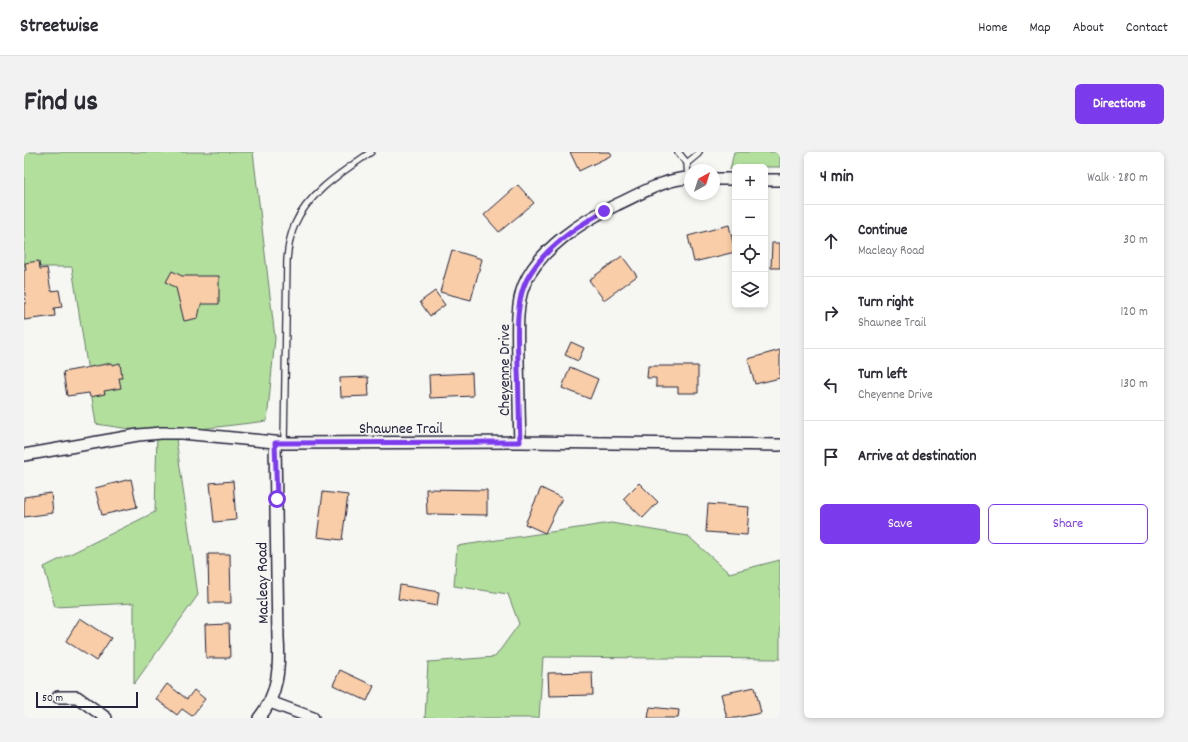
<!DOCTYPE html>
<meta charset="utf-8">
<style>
body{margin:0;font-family:Dekko,sans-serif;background:#f2f2f3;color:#2b2b33}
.controls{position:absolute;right:12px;top:12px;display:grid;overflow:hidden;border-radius:6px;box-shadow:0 2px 6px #0003}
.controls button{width:36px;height:36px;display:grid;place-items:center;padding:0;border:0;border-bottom:1px solid #e1e1e2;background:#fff;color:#2b2b33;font:20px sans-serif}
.compass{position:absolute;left:660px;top:12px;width:36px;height:36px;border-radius:50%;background:#fff;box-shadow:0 2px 6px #0003;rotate:39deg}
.scale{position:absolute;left:12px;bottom:10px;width:102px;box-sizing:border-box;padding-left:4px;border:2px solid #22223b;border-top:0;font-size:11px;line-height:14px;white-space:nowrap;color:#22223b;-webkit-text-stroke:3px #f6f6f2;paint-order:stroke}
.stop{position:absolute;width:12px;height:12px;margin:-9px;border:3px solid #7c3aed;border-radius:50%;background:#fff}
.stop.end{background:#7c3aed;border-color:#fff;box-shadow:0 1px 4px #0008}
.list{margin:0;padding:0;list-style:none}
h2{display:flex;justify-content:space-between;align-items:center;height:52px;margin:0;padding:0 16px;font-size:17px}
h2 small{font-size:13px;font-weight:400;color:#7c7c81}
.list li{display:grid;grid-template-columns:26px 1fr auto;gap:12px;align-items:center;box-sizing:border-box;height:72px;padding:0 16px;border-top:1px solid #e1e1e2}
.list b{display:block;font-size:15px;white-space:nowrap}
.list p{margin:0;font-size:13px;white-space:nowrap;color:#7c7c81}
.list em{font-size:13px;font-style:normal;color:#7c7c81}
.actions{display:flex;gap:8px;padding:12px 16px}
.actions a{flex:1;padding:9px 0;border:1px solid #7c3aed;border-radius:6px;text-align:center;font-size:14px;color:#7c3aed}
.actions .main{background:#7c3aed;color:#fff}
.icon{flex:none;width:22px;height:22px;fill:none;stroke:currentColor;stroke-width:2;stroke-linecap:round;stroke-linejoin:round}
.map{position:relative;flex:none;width:756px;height:566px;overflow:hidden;border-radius:6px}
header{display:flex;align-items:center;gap:24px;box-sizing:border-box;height:56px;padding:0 20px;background:#fff;border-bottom:1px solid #e1e1e2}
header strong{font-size:19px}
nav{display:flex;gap:22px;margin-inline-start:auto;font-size:14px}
.intro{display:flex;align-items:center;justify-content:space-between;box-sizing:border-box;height:96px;padding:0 24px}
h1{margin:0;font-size:28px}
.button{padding:10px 18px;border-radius:6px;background:#7c3aed;color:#fff;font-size:14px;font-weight:700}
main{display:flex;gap:24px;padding:0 24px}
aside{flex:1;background:#fff;border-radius:6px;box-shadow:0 2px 6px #0003}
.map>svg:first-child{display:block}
.green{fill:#b3df9d;stroke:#6a806c}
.building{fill:#f8cda7;stroke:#22223b}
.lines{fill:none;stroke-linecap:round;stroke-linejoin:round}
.lane-casing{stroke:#22223b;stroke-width:8}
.street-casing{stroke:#22223b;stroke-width:14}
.lane{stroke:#f6f6f2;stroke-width:5.5}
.street{stroke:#f6f6f2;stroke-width:11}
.route{stroke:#7c3aed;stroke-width:5}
.labels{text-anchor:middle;stroke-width:3;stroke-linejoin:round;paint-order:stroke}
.street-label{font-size:16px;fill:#22223b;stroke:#f6f6f2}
</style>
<header>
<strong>Streetwise</strong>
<nav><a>Home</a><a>Map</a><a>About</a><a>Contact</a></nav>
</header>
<div class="intro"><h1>Find us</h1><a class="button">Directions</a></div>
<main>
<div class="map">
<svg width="756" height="566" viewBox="0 0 756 566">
<rect width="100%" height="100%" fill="#f6f6f2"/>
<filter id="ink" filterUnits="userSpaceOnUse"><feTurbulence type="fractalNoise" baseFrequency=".025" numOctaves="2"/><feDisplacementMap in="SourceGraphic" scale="8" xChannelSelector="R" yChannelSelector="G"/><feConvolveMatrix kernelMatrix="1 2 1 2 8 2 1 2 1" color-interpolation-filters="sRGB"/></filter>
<g filter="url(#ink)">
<path class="green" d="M0,0H229L251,186L243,269L151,280L174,443L110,532V451L31,455L20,415L131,360L133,281L72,272L48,115H0Z
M710,0H756V15H711V18H706Z
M587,371L664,384L705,421L756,408V507L519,505L515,566H401L404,510L471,505L495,472L484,442L430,434L433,394Z"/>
<path class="building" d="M546,0H586L588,3L555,19Z
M494,33L510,51L475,80L460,63Z
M705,73L711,100L670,110L664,84Z
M748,91H756V116H747Z
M428,98L458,107L447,148L416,140Z
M598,104L613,124L580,148L565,128Z
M15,109L16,117L23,116L27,139L35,138L38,155L30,156L31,164L0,168V151H2L0,135V118H2L1,111Z
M148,119L158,124H195V152H177L174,166L160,169L152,136L142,130Z
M411,139L421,153L406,164L396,150Z
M547,190L560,196L554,209L541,203Z
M756,198V226L731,232L724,207Z
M88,211V213L96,211L98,226H95L97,236L80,239L81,242L66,245L65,241L43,244L39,220Z
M624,214H674V241H654V235H632V226H623Z
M546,215L574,227L566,247L538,236Z
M448,221L449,244L406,246L405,223Z
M344,225L345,244L317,245L316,226Z
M107,327L113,355L78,363L71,336Z
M209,329L212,368L190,370L186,331Z
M615,331L634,350L619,366L599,347Z
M517,336L538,346L521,381L501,372Z
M402,337L463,338V363L403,362Z
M299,340L324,343L318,388L293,385Z
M27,341L29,361L0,365V345Z
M684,352L725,355L723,383L682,380Z
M184,402H206L207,451H185Z
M376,433L415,440L413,454L374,447Z
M56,466L87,486L72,509L42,489Z
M205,472L206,506H182L181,473Z
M316,518L350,534L343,549L309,533Z
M568,520L569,543L525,544L524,521Z
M143,532L163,547L170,538L181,547L168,564L158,557L153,563L132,547Z
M731,535L737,561L712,566H703L697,542Z
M626,555L655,558L654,566H624Z"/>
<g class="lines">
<g class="lane-casing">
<path id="lane" d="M654,0L663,11L664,26
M663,11L674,2L675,0
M260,291L263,108C264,95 266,83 271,72C284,41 321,18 347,0"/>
</g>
<g class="street-casing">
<path id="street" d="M690,27H711
M741,28H756
M496,290C495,264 495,238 494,211C494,189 491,154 500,133C515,97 558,69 592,53C614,43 642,26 666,26
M0,303L114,283L137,281H158L260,291L496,290L756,293
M34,545H53L82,566
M246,550L289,566
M235,566C254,543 256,515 254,487L251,291"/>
</g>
<use href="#lane" class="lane"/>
<use href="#street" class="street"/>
</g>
</g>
<g class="lines" filter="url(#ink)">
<path class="route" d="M253,347L251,291L496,290C495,266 495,241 494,217C494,189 490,152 503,127C520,96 551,76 580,59"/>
</g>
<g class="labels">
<g class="street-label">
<text transform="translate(479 218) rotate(-90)" y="6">Cheyenne Drive</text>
<text x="377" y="281">Shawnee Trail</text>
<text transform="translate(237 431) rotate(-91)" y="6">Macleay Road</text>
</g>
</g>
</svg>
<div class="controls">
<button>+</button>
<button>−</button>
<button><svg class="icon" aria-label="locate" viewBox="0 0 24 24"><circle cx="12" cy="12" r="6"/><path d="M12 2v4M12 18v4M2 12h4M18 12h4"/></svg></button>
<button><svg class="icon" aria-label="layers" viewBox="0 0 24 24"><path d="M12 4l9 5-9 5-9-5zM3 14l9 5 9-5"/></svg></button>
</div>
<svg class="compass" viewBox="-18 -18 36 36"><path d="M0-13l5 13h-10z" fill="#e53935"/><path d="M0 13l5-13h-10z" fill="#7c7c81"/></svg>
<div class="scale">50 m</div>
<div class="stop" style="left:253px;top:347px"></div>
<div class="stop end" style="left:580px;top:59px"></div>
</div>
<aside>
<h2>4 min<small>Walk · 280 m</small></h2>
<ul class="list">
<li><svg class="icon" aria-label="ahead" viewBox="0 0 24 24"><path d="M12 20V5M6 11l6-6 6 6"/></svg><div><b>Continue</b><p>Macleay Road</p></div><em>30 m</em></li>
<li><svg class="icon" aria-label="right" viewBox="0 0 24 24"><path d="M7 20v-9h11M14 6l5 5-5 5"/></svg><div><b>Turn right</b><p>Shawnee Trail</p></div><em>120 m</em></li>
<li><svg class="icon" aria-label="left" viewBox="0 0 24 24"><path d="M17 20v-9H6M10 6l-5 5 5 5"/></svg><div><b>Turn left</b><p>Cheyenne Drive</p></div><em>130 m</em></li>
<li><svg class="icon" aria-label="arrive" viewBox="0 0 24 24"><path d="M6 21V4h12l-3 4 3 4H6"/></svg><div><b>Arrive at destination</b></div></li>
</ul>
<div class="actions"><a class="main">Save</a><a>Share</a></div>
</aside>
</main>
